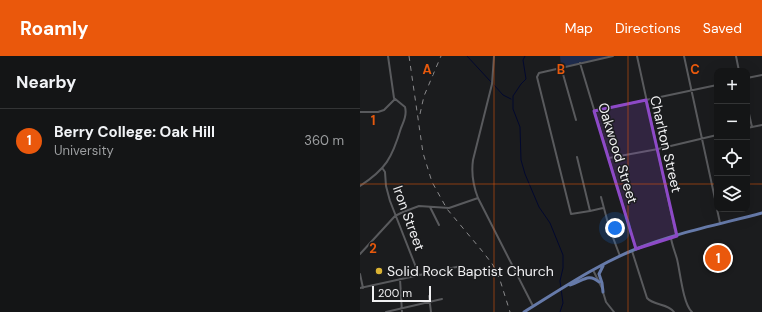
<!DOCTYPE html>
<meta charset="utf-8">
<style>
body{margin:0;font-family:"DM Sans",sans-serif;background:#212223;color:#f1f3f6}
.controls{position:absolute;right:12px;top:12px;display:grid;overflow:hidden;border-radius:8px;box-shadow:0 4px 16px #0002}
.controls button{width:36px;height:36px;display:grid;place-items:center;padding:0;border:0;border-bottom:1px solid #333435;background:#141516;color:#f1f3f6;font:20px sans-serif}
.scale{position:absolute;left:12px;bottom:10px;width:59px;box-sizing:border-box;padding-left:4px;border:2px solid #f0f0f2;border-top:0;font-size:11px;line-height:14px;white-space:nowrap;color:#f0f0f2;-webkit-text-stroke:3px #1b1c1e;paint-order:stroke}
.you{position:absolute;left:255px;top:172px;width:14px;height:14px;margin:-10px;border:3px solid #fff;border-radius:50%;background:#1a73e8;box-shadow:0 0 0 6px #1a73e833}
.badge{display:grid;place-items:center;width:26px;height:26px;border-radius:50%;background:#ea580c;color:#fff;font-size:13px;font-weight:700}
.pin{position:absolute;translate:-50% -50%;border:2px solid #fff;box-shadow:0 1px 4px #0006}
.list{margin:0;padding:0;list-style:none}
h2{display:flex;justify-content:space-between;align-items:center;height:52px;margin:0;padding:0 16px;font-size:17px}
h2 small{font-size:13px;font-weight:400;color:#9d9fa1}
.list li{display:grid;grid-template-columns:26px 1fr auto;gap:12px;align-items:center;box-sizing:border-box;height:64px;padding:0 16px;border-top:1px solid #333435}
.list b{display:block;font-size:15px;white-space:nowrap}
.list p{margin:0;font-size:13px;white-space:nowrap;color:#9d9fa1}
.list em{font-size:13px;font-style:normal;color:#9d9fa1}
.icon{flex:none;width:22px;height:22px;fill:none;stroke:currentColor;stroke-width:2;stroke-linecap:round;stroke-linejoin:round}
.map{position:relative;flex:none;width:402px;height:256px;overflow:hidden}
header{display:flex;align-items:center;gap:24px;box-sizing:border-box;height:56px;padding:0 20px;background:#ea580c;color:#fff}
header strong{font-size:19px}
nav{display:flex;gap:22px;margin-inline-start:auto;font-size:14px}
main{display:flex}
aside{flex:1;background:#141516}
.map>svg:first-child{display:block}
.green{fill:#1e2b4b}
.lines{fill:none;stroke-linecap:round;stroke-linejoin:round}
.stream{stroke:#02082f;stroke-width:1}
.minor{stroke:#595a5d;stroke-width:2}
.major{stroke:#667aa9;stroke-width:3}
.rail{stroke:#89898b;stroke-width:1;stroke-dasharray:5 5;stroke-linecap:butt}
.marked{fill:#8d49c7;fill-opacity:0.2;stroke:#8d49c7;stroke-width:3;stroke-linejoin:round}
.grid{fill:none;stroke:#e8590c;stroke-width:1;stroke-opacity:0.55}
.poi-dot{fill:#dbb333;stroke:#1b1c1e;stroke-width:1.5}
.labels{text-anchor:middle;stroke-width:3;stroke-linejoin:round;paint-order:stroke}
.street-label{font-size:14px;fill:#f0f0f2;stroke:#1b1c1e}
.poi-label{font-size:14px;fill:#f0f0f2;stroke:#1b1c1e;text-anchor:start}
.grid-label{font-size:13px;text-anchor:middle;font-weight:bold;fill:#e8590c;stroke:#1b1c1e;stroke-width:3;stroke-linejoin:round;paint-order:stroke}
</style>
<header>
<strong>Roamly</strong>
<nav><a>Map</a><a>Directions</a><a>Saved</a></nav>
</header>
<main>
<aside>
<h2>Nearby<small></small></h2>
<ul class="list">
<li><span class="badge">1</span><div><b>Berry College: Oak Hill</b><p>University</p></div><em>360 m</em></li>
</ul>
</aside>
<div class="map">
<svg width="402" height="256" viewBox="0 0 402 256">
<rect width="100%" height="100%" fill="#1b1c1e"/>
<path class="green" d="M200,0H253L201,11Z"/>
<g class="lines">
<path class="stream" d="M107,0L131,26
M165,0L163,4L166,23L161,28L153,40V53L160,71L161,104L165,118L179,151L190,167L203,199V212L200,225L203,247L200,256
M134,29L143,39L151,43"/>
<path class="minor" d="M134,0L132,28L113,104C111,118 113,129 118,142L173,250
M277,0L316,179
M324,0L357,152
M376,0L379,15
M220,7L276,193
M201,11L216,64
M387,22L402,19
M387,49L392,71
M234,55L357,29
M0,56H18L24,54L35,43
M387,72L402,69
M217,101L230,155
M249,102L298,93L357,79
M23,113L25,116L26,130L30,145L59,219
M0,130C26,113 32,102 41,72C44,65 47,58 45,51L34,42L28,0
M241,141L249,171L260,200
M70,151L79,169
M243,152L230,155L211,158L177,21L179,17L253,0
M357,153L360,167
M311,182C312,189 315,196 317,203C320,215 323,248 332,256
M272,195L287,242C294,250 308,247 314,256
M0,198L35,160L43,156L59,150L89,152L118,142
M233,214L242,232
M0,218L3,232
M40,223L42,256
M0,232L101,210L111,216L114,222
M243,236L246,246L254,256
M69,240L71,256
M26,256L82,243"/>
<path class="major" d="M210,229C222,226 228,216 239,226
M243,236L242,227L239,218L243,210
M164,256C200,234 236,209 276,193C315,177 361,168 402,157"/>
<path class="rail" d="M49,0L63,97L72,126L87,153L123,196L133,209L140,224L150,256
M60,58L64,40L81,0"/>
</g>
<path class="marked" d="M286,44L317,180L276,193L234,55Z"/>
<path class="grid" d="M134,0V256M268,0V256M0,128H357M387,128H402"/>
<circle class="poi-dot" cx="19" cy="215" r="4"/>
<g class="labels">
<g class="street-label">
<text transform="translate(306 88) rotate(77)" y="5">Charlton Street</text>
<text transform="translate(258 97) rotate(73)" y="5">Oakwood Street</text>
<text transform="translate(49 162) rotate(70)" y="5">Iron Street</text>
</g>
<g class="poi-label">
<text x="27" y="220">Solid Rock Baptist Church</text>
</g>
</g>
<g class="grid-label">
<text x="67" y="18">A</text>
<text x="201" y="18">B</text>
<text x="335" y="18">C</text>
<text x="13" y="69">1</text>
<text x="13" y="197">2</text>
</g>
</svg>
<div class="controls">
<button>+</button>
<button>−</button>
<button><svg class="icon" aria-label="locate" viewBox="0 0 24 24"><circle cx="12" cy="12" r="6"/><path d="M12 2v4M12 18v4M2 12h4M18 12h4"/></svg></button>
<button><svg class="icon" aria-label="layers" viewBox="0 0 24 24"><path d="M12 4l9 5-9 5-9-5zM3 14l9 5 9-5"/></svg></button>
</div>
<div class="scale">200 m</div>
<div class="you"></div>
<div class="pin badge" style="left:358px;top:202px">1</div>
</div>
</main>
